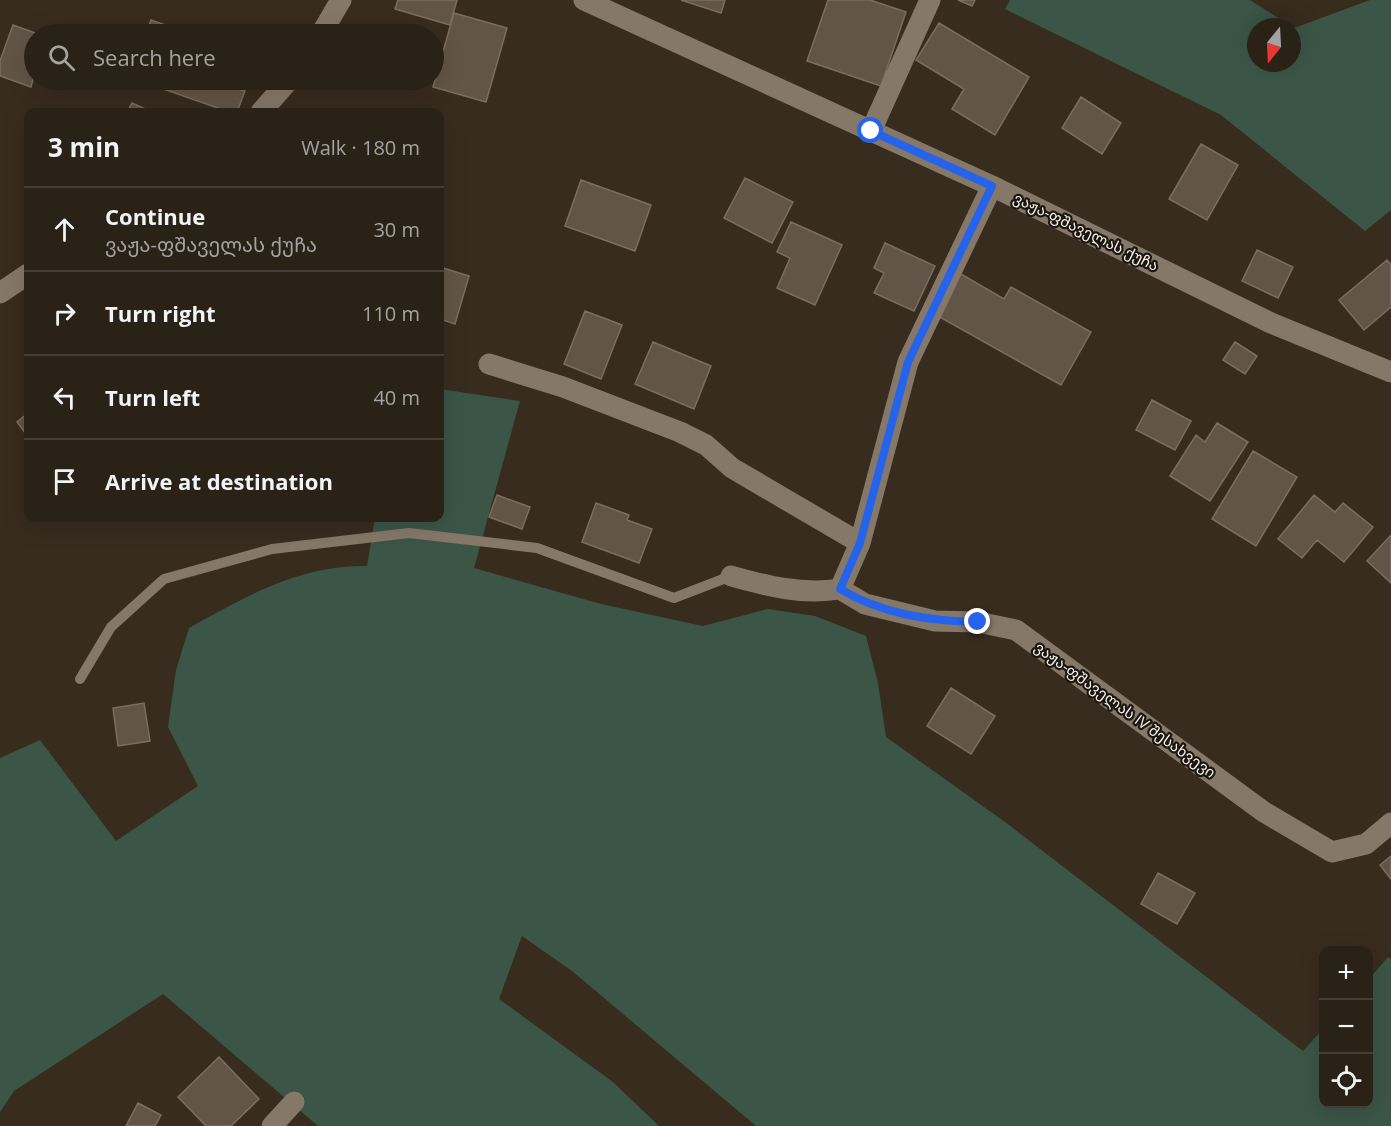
<!DOCTYPE html>
<meta charset="utf-8">
<style>
body{margin:0;font-family:"Open Sans","Noto Sans Georgian",sans-serif;background:#322920;color:#f1f3f6}
.controls{position:absolute;right:18px;bottom:18px;display:grid;overflow:hidden;border-radius:12px;box-shadow:0 6px 24px #0002}
.controls button{width:54px;height:54px;display:grid;place-items:center;padding:0;border:0;border-bottom:2px solid #463e36;background:#2a2117;color:#f1f3f6;font:30px sans-serif}
.compass{position:absolute;left:1247px;top:18px;width:54px;height:54px;border-radius:50%;background:#2a2117;box-shadow:0 6px 24px #0002;rotate:198deg}
.stop{position:absolute;width:18px;height:18px;margin:-14px;border:4px solid #2563eb;border-radius:50%;background:#fff}
.stop.end{background:#2563eb;border-color:#fff;box-shadow:0 2px 6px #0008}
.list{margin:0;padding:0;list-style:none}
h2{display:flex;justify-content:space-between;align-items:center;height:78px;margin:0;padding:0 24px;font-size:26px}
h2 small{font-size:20px;font-weight:400;color:#a5a3a1}
.list li{display:grid;grid-template-columns:39px 1fr auto;gap:18px;align-items:center;box-sizing:border-box;height:84px;padding:0 24px;border-top:2px solid #463e36}
.list b{display:block;font-size:22px;white-space:nowrap}
.list p{margin:0;font-size:20px;white-space:nowrap;color:#a5a3a1}
.list em{font-size:20px;font-style:normal;color:#a5a3a1}
.icon{flex:none;width:33px;height:33px;fill:none;stroke:currentColor;stroke-width:2;stroke-linecap:round;stroke-linejoin:round}
.map{position:relative;flex:none;width:1391px;height:1126px;overflow:hidden}
.search{position:absolute;background:#2a2117;box-shadow:0 6px 24px #0002;left:24px;top:24px;width:420px;height:66px;display:flex;align-items:center;gap:15px;box-sizing:border-box;padding:0 21px;border-radius:33px;color:#a5a3a1;font-size:22px}
.panel{position:absolute;background:#2a2117;box-shadow:0 6px 24px #0002;left:24px;top:108px;width:420px;height:414px;border-radius:12px}
.map>svg:first-child{display:block}
.green{fill:#3b5546;fill-rule:evenodd}
.building{fill:#625547;stroke:#7b6e5f;stroke-width:1.5}
.lines{fill:none;stroke-linecap:round;stroke-linejoin:round}
.lane{stroke:#867869;stroke-width:10}
.street{stroke:#867869;stroke-width:21}
.route{stroke:#2563eb;stroke-width:8}
.labels{text-anchor:middle;stroke-width:4.5;stroke-linejoin:round;paint-order:stroke}
.street-label{font-size:15px;fill:#faf2e9;stroke:#1b1610}
</style>
<div class="map">
<svg width="1391" height="1126" viewBox="0 0 1391 1126">
<rect width="100%" height="100%" fill="#382c1f"/>
<path class="green" d="M1010,0H1250L1294,28L1370,0H1391V210L1365,231L1221,115L1005,9ZM1256,27H1292V63H1256Z
M440,389L520,401L474,568L601,604L703,626L768,609L815,616L866,636L878,683L886,737L1005,822L1303,1051L1323,1029L1324,1104H1368L1369,979L1388,957L1391,959V1126H756L572,971L522,936L499,999L613,1082L659,1126H318L163,994L14,1091L0,1112V758L40,740L116,841L198,786L168,727L176,670L189,628C247,596 299,565 367,566L375,518H440Z"/>
<path class="building" d="M398,0H457L450,25L395,9Z
M681,0H725L721,13Z
M828,0H870L906,12L881,86L807,61Z
M958,0H975L972,6Z
M454,13L507,28L486,102L433,87Z
M151,20L191,34H146Z
M939,23L1029,77L995,135L952,109L964,89L916,60Z
M13,25L38,34H34V76L31,87L0,76V61Z
M138,80H213L245,91L237,112H229Z
M1081,97L1121,123L1102,154L1062,128Z
M132,103L152,112H127Z
M1201,144L1238,165L1207,220L1169,199Z
M745,178L793,202L772,243L724,218Z
M581,180L651,205L635,251L565,226Z
M791,222L842,245L815,305L777,288L790,258L777,252Z
M885,243L935,266L914,311L874,293L884,273L874,268Z
M1257,250L1293,267L1278,298L1242,281Z
M1387,260L1391,265V307L1364,330L1339,300Z
M440,267L469,276L455,324L440,319Z
M959,273L1004,299L1011,287L1091,332L1061,385L936,315Z
M585,311L622,325L601,379L564,364Z
M653,342L711,366L694,409L635,384Z
M1235,342L1257,356L1245,374L1223,360Z
M1152,400L1191,421L1175,450L1136,430Z
M28,413V437L17,422Z
M1217,423L1248,442L1210,501L1170,476L1196,435L1205,442Z
M1253,451L1297,477L1256,546L1212,519Z
M497,495L530,507L522,529L489,517Z
M1314,495L1335,512L1343,503L1373,527L1344,562L1317,540L1302,558L1278,539Z
M596,503L629,515L627,520L652,529L639,563L582,542Z
M1391,535V583L1367,561Z
M951,688L995,716L971,754L927,726Z
M144,703L150,741L118,746L113,708Z
M1391,856V879L1380,865Z
M1158,873L1195,893L1177,924L1141,904Z
M219,1057L259,1099L231,1126H206L178,1097Z
M138,1103L161,1115L155,1126H126Z"/>
<g class="lines">
<path class="lane" d="M80,679L111,627L164,579L272,549L409,533L537,548L674,598L731,576"/>
<path class="street" d="M584,0L992,186L1271,323L1391,372
M321,34L341,0
M261,112L289,80
M871,131L930,0
M0,293L28,274
M489,364L563,387L680,432L706,445L732,468L860,543
M731,576C767,586 802,595 840,589L860,543L908,362L992,186
M840,589L865,604L935,621L978,622L1016,630L1264,812L1332,852L1366,844L1391,823
M272,1126L294,1102"/>
</g>
<g class="lines">
<path class="route" d="M871,131L992,186L908,362L860,543L840,589C882,614 929,621 978,622"/>
</g>
<g class="labels">
<g class="street-label">
<text transform="translate(1086 232) rotate(26)" y="5">ვაჟა-ფშაველას ქუჩა</text>
<text transform="translate(1125 710) rotate(36)" y="5">ვაჟა-ფშაველას IV შესახვევი</text>
</g>
</g>
</svg>
<div class="controls">
<button>+</button>
<button>−</button>
<button><svg class="icon" aria-label="locate" viewBox="0 0 24 24"><circle cx="12" cy="12" r="6"/><path d="M12 2v4M12 18v4M2 12h4M18 12h4"/></svg></button>
</div>
<svg class="compass" viewBox="-18 -18 36 36"><path d="M0-13l5 13h-10z" fill="#e53935"/><path d="M0 13l5-13h-10z" fill="#a5a3a1"/></svg>
<div class="stop" style="left:871px;top:131px"></div>
<div class="stop end" style="left:978px;top:622px"></div>
<div class="search"><svg class="icon" aria-label="search" viewBox="0 0 24 24"><circle cx="10" cy="10" r="6"/><path d="M15 15l6 6"/></svg>Search here</div>
<section class="panel">
<h2>3 min<small>Walk · 180 m</small></h2>
<ul class="list">
<li><svg class="icon" aria-label="ahead" viewBox="0 0 24 24"><path d="M12 20V5M6 11l6-6 6 6"/></svg><div><b>Continue</b><p>ვაჟა-ფშაველას ქუჩა</p></div><em>30 m</em></li>
<li><svg class="icon" aria-label="right" viewBox="0 0 24 24"><path d="M7 20v-9h11M14 6l5 5-5 5"/></svg><div><b>Turn right</b></div><em>110 m</em></li>
<li><svg class="icon" aria-label="left" viewBox="0 0 24 24"><path d="M17 20v-9H6M10 6l-5 5 5 5"/></svg><div><b>Turn left</b></div><em>40 m</em></li>
<li><svg class="icon" aria-label="arrive" viewBox="0 0 24 24"><path d="M6 21V4h12l-3 4 3 4H6"/></svg><div><b>Arrive at destination</b></div></li>
</ul>
</section>
</div>
